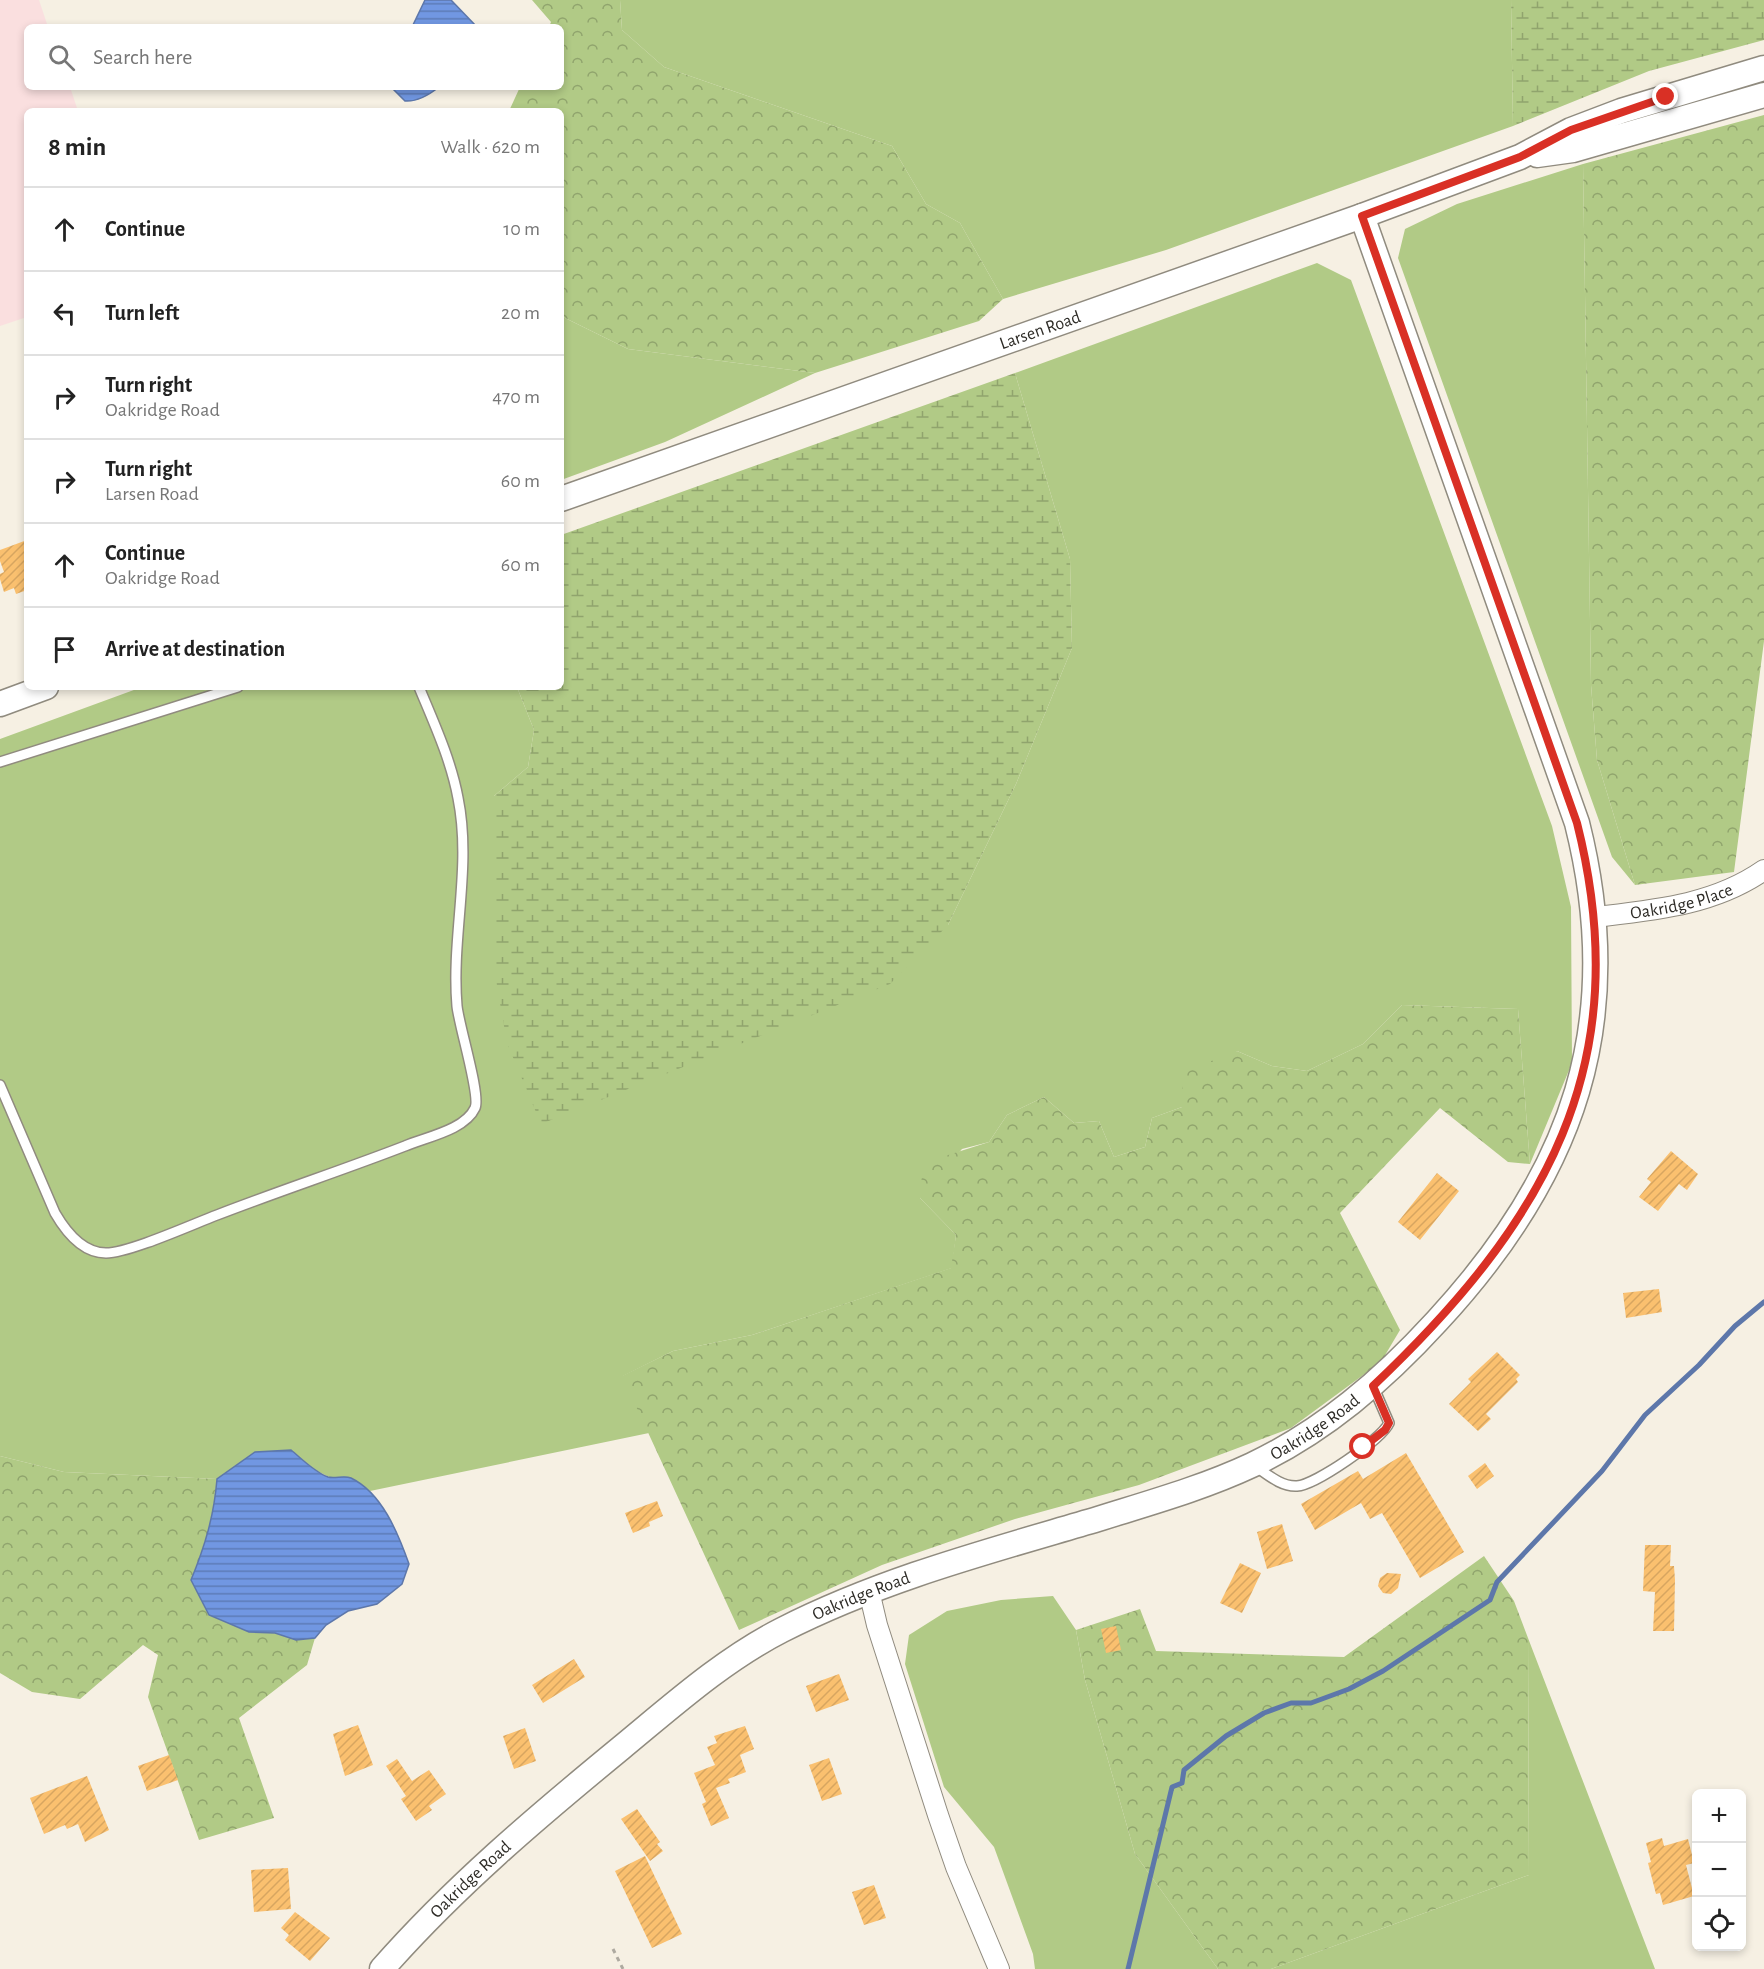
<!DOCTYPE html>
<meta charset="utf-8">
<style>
body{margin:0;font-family:"Alegreya Sans",sans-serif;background:#f2f2f2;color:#222}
.controls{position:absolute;right:18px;bottom:18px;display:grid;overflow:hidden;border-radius:9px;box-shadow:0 3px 9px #0003}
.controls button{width:54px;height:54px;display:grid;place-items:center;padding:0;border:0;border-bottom:2px solid #e0e0e0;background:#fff;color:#222;font:30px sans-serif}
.stop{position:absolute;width:18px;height:18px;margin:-14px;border:4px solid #d93025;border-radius:50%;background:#fff}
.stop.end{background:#d93025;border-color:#fff;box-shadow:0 2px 6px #0008}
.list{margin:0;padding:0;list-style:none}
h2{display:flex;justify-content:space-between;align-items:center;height:78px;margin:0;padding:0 24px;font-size:26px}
h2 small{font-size:20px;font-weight:400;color:#767676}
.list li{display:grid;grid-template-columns:39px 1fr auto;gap:18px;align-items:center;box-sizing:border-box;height:84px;padding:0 24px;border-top:2px solid #e0e0e0}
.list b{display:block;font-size:22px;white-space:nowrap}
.list p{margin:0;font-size:20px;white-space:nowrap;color:#767676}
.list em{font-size:20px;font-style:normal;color:#767676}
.icon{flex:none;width:33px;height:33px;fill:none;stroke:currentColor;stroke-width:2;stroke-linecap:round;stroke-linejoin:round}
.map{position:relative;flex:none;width:1764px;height:1969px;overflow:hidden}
.search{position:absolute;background:#fff;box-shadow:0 3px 9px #0003;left:24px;top:24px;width:540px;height:66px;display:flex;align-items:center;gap:15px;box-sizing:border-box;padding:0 21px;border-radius:9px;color:#767676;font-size:22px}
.panel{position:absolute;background:#fff;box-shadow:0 3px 9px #0003;left:24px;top:108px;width:540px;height:582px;border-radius:9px}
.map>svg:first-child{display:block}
.education{fill:#fadfdf}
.grass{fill:#b1ca86}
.forest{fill:url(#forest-crowns)}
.wetland{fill:url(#wetland-marsh)}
.water{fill:url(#water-rules);stroke:#5d77aa;stroke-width:1.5}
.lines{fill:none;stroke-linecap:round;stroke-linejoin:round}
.stream{stroke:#5d77aa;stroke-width:5}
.building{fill:url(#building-hatch)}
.service-casing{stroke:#908b7f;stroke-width:12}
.minor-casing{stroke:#908b7f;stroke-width:22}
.tertiary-casing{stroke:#908b7f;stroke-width:27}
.path{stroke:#aeaaa0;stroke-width:3;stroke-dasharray:4.5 4.5;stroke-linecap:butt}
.service{stroke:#fff;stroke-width:9}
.minor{stroke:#fff;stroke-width:20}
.tertiary{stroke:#fff;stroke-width:24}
.route{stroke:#d93025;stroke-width:8}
.labels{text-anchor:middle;stroke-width:4.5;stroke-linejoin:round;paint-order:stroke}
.street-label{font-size:18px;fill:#2d2b26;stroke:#fff}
</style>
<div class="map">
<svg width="1764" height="1969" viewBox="0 0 1764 1969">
<defs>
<pattern id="forest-crowns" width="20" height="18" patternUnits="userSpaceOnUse" patternTransform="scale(1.5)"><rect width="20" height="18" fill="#b1ca86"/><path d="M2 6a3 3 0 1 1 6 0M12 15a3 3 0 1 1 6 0" fill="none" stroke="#90a46d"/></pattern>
<pattern id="wetland-marsh" width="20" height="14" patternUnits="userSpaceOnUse" patternTransform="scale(1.5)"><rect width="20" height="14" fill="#b1ca86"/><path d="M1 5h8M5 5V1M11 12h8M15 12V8" fill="none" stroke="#90a46d"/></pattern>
<pattern id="water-rules" width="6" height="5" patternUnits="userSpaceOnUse" patternTransform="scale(1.5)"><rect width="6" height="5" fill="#7197e2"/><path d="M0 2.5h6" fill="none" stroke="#5d7bb7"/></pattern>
<pattern id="building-hatch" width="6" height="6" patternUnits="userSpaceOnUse" patternTransform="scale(1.5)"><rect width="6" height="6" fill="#fac06f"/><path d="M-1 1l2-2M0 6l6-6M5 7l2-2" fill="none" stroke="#d7a560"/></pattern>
</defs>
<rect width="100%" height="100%" fill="#f6f0e3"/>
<path class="education" d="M0,0H39L48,27H27V87H70L78,111H27V317L0,326Z"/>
<path class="grass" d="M620,0H1511L1513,126L1166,250L1003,299L960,223L926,204L892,146L664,67L622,30Z
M1583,164L1591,685L1597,760L1635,885L1612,857L1398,258L1405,229L1457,204Z
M1317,263L1351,280L1552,826L1571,907L1572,1063L1530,1164L1518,1009L1402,1005L1363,1044L1307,1071L1272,1066L1237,1051L1182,1107L1152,1118L1145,1147L1114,1157L1099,1121L1074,1123L1044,1097L1007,1115L989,1142L962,1149L920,1198L956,1235L952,1268L752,1335L673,1351L623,1376L649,1433L370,1491L349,1477H329L313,1469L291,1450L255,1453L217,1479L64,1472L0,1456V739L142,687H517L534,730L528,767L494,796L948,925L1016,784L1072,648L1070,559L1015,373Z
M561,316L628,349L815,373L665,442L561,480Z
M1053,1596L1076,1630L1085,1680L1135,1854L1218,1969H1035L1033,1954L994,1847L944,1787L905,1664L909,1635L947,1611L1001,1600Z
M1528,1638L1655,1969H1271L1529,1875Z"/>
<path class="forest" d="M532,0H620L622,30L664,67L892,146L926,204L960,223L1003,299L979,321L815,373L628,349L561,316V111H509L520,87H561V27H549L551,22Z
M1764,115V641L1734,872L1635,885L1597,760L1591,685L1583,164Z
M1402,1005L1518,1009L1530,1164L1508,1162L1440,1108L1340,1213L1400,1330L1381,1362L1291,1428L1139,1485L1015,1519L882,1565L739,1630L622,1376L673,1351L752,1335L951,1268L956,1235L920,1198L923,1163L989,1142L1007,1115L1044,1097L1074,1123L1099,1121L1114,1157L1145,1147L1152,1118L1182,1107L1183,1072L1237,1051L1272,1066L1307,1071L1363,1044Z
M0,1456L64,1472L217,1479C214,1516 205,1546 191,1580L249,1632L275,1633L296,1640L315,1638L307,1665L239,1718L274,1818L199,1840L148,1697L158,1655L143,1645L80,1699L32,1692L0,1673Z
M1484,1556L1514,1601L1528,1638L1529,1875L1271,1969H1218L1135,1854L1085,1680L1076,1630L1140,1609L1156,1651L1344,1657Z"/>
<path class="wetland" d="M1511,0H1764V40L1649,71L1513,126Z
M1015,373L1070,559L1072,648L1016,784L948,925L890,984L541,1124L507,1043L494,969V796L528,767L534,730L517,687H561V535Z"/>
<path class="water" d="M425,0H451L477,27H412Z
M391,87H439C429,95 418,102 405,101Z
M291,1450C302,1459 314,1472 328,1477C335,1479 344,1475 351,1478C382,1493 398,1533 409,1564L402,1584L377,1604L348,1611L326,1625L315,1638L296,1640L275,1633L249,1632L209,1615L191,1580C205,1546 214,1516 217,1479L255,1452Z"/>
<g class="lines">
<path class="stream" d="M1128,1969L1172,1787L1182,1783L1184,1770L1226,1736L1264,1713L1291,1703H1311L1349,1689L1383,1671L1490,1600L1497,1582L1602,1471L1645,1415L1699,1365L1735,1326L1764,1302"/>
</g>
<path class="building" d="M27,540V590L16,594L14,588L4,592L0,579V574L4,572L0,561V550Z
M1671,1151L1698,1174L1687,1190L1679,1184L1658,1211L1639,1197L1651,1182L1647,1179Z
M1437,1173L1459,1191L1420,1240L1398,1222Z
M1659,1289L1662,1312L1626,1318L1623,1293Z
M1497,1352L1520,1375L1516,1379L1518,1382L1486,1414L1491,1419L1478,1431L1449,1404L1471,1382L1468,1379Z
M1406,1453L1464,1552L1420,1578L1382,1513L1370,1519L1361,1503L1315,1530L1301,1504L1358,1471L1363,1479Z
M1485,1463L1494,1476L1477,1489L1468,1476Z
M657,1501L663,1516L649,1522L650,1526L633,1533L625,1513Z
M1282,1524L1293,1561L1267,1569L1257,1532Z
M1645,1545H1671L1670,1566H1674L1675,1580L1674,1631H1653L1655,1592L1643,1591Z
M1240,1563L1261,1573L1242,1613L1220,1603Z
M1387,1573L1401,1574L1398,1588L1391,1594L1383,1593L1378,1586L1380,1578Z
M1116,1626L1121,1650L1106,1653L1101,1629Z
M574,1659L585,1677L543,1703L532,1685Z
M839,1674L849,1700L816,1712L806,1686Z
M358,1725L373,1765L345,1776L333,1734Z
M745,1726L754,1749L740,1755L746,1772L728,1779L730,1783L716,1788L729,1818L711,1826L702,1804L706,1802L694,1773L715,1765L707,1747L717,1743L714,1736Z
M525,1728L536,1761L514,1769L503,1736Z
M169,1755L178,1780L147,1791L138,1766Z
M829,1758L842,1794L822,1801L809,1765Z
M397,1759L412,1781L429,1770L446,1794L429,1806L432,1810L416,1821L401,1799L406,1796L386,1766Z
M87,1776L109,1830L85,1842L78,1824L67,1829L65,1825L44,1834L30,1798Z
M637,1809L660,1842L657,1844L663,1851L650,1861L621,1819Z
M1662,1838L1664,1846L1688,1839L1694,1863L1686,1865L1694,1896L1663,1905L1660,1893L1656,1894L1648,1863L1651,1862L1646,1843Z
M645,1856L682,1934L652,1948L615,1871Z
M288,1868L291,1909L254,1912L251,1870Z
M874,1885L886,1918L864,1925L852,1892Z
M295,1912L330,1938L310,1961L285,1940L289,1935L281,1928Z"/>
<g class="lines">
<g class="service-casing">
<path id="service" d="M0,762L238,687
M0,1085L55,1213C66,1232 82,1253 106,1253C129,1253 193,1224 217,1215C279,1191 343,1170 405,1146C426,1137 465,1130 475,1108C481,1096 459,1026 457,1006C451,937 472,867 458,798C451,760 434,723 419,687
M1255,1466C1267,1474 1281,1487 1297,1486C1315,1485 1381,1440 1389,1423L1373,1386"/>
</g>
<g class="minor-casing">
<g id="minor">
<path id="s1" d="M1595,917C1655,910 1714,905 1764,870"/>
<path d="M869,1591L877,1625L938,1815L956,1867L999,1969"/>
</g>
</g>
<g class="tertiary-casing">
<g id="tertiary">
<path d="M1537,155L1573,150L1764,95"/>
<path id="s2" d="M561,499L1362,216L1520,157L1571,130L1621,111L1764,68"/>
<path d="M0,704L46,687"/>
<path id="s3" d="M382,1969C454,1887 537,1817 621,1748C672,1706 723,1660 782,1630C882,1579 990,1551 1098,1519C1149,1503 1203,1488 1252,1465C1324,1431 1383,1380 1437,1321C1574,1173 1627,1022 1577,823L1362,216"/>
</g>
</g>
<path class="path" d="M613,1949L623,1969"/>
<use href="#service" class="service"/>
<use href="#minor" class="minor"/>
<use href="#tertiary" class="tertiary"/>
</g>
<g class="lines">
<path class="route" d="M1363,1447L1385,1430L1389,1423L1373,1386C1545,1223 1638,1065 1577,823L1362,216L1520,157L1571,130L1666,97"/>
</g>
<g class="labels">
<g class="street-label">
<text dy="6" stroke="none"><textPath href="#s2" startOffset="508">Larsen Road</textPath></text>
<text dy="6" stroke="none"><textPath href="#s1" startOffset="88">Oakridge Place</textPath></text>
<text dy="6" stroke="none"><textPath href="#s3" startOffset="1098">Oakridge Road</textPath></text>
<text dy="6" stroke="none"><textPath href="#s3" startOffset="612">Oakridge Road</textPath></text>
<text dy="6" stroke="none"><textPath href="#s3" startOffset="126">Oakridge Road</textPath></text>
</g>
</g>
</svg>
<div class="controls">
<button>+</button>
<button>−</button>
<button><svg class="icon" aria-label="locate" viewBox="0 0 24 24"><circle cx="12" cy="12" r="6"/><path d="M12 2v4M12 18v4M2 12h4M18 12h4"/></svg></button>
</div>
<div class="stop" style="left:1363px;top:1447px"></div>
<div class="stop end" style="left:1666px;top:97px"></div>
<div class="search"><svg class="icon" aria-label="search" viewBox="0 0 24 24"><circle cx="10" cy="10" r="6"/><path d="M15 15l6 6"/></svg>Search here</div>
<section class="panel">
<h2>8 min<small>Walk · 620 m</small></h2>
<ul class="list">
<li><svg class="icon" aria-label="ahead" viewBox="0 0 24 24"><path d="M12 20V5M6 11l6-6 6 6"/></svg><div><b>Continue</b></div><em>10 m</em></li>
<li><svg class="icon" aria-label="left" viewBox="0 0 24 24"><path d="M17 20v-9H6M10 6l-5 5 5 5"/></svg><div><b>Turn left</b></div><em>20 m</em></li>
<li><svg class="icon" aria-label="right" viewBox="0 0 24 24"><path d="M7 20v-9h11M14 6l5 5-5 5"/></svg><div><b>Turn right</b><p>Oakridge Road</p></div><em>470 m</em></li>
<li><svg class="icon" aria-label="right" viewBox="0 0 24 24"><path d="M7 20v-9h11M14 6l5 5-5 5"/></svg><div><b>Turn right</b><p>Larsen Road</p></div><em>60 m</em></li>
<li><svg class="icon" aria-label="ahead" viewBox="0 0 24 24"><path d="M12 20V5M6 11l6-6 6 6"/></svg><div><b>Continue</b><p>Oakridge Road</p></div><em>60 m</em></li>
<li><svg class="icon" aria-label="arrive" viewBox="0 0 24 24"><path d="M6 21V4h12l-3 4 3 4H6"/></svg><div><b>Arrive at destination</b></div></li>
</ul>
</section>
</div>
